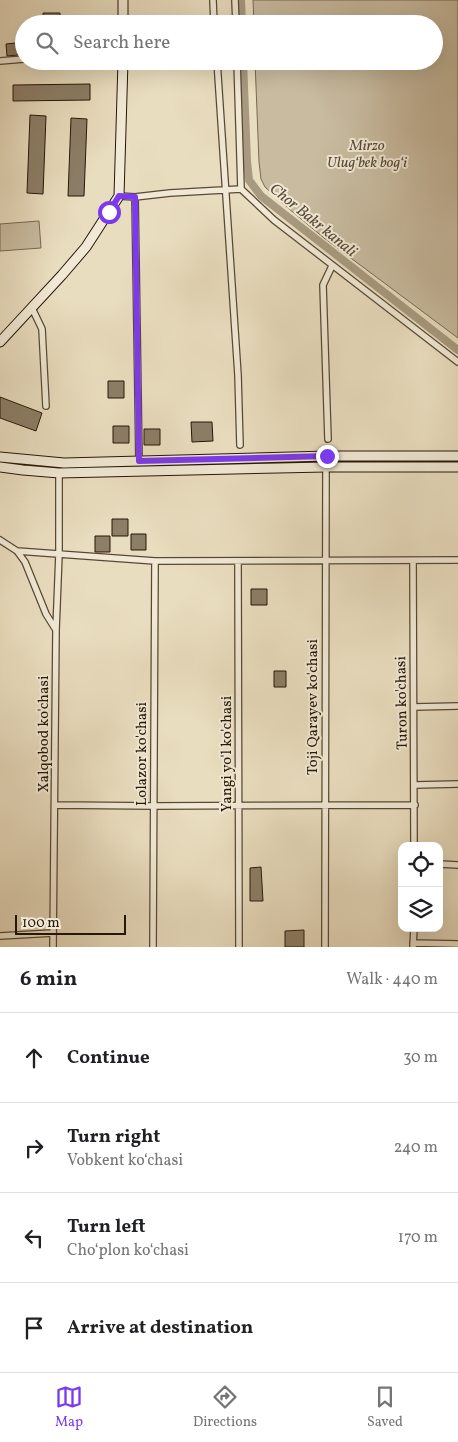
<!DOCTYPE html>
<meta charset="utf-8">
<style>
body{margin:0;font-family:Vollkorn,serif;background:#f6f6f6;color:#202124}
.controls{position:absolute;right:15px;bottom:15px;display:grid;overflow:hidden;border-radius:10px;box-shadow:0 5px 20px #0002}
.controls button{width:45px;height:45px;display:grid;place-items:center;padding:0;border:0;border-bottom:1px solid #e0e0e0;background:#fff;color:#202124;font:25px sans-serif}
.scale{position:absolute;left:15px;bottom:12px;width:111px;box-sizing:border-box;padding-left:5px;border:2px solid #271707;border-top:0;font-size:14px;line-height:18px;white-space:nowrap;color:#271707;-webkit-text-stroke:4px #f1e9d5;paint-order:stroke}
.stop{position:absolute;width:15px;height:15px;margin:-11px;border:4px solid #7c3aed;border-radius:50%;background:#fff}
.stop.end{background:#7c3aed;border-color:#fff;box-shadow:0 1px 5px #0008}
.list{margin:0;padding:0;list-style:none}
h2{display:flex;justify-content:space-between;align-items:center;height:65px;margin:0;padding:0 20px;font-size:21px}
h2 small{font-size:16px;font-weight:400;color:#757577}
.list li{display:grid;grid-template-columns:32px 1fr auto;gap:15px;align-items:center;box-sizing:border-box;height:90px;padding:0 20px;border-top:1px solid #e0e0e0}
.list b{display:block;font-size:19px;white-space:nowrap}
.list p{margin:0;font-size:16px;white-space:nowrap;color:#757577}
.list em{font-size:16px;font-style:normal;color:#757577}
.icon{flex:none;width:28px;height:28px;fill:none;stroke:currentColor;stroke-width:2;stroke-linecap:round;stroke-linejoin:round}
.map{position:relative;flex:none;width:458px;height:947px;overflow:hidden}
.search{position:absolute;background:#fff;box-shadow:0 5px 20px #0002;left:15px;right:15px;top:15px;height:55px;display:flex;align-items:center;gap:12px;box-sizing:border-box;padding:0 18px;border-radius:28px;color:#757577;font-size:19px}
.sheet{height:425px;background:#fff}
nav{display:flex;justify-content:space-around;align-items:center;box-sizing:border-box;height:70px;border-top:1px solid #e0e0e0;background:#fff;font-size:14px;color:#757577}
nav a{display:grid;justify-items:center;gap:2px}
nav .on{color:#7c3aed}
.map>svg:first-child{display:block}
.green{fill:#c8bba0;stroke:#786954}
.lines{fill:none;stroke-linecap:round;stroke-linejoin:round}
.canal{stroke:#a79a80;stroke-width:8}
.building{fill:#8c7e67;stroke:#271707}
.street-casing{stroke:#584835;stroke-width:8}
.secondary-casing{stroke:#271707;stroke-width:11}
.street{stroke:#f1e9d5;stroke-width:5.5}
.secondary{stroke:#f1e9d5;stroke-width:9}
.route{stroke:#7c3aed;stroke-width:6}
.labels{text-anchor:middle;stroke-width:4;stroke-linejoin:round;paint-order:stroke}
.park-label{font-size:15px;font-style:italic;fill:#574835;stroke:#f1e9d5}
.street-label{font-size:15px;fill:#271707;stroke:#f1e9d5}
.water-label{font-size:16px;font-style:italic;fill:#5a4b37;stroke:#f1e9d5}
</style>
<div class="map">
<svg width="458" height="947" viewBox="0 0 458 947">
<rect width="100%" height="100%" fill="#e9ddbf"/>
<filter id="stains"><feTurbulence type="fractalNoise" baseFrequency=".004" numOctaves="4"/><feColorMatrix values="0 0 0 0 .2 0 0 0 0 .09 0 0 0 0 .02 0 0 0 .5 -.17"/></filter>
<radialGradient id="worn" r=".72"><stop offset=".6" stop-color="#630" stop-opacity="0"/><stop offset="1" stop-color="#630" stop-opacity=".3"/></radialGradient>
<path class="green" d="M253,0H458V338L324,238L288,208L265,187L261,179L259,162L255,61H434V24H254Z
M39,221L41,248L0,251V224Z"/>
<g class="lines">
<path class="canal" d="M241,0L242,24
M243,61L247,161L249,180L261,196L458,350"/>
</g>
<path class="building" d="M43,13H60V24H43Z
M24,42V50H17L18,55L7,56L6,44Z
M90,84V100L13,101V85Z
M30,115L46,116L43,194L27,193Z
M71,118L87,119L84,196H68Z
M108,381H124V398H108Z
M0,397L42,413L36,431L0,418Z
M191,422H212L213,441L192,442Z
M113,426H129V443H113Z
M144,429H160V445H144Z
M112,519H128V536H112Z
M131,534H146V550H131Z
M95,536H110V552H95Z
M251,589H267V605H251Z
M274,671H286V687H274Z
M261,867L263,901H250V868Z
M304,930V947H285V931Z"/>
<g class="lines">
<g class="street-casing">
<path id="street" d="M213,0L214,24
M235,0L236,24
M0,61L24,59
M217,61L238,375L240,445
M237,61L241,189L274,220L458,362
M119,196L135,197L170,193L241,189
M135,197L139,461
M32,308L42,329L46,406
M328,439L323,285L332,266
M0,540L17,551L25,562L46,614L56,630L53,947
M17,551L155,561L458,560
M238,561L239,947
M413,561L414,846
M56,630L59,554V473
M414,707L458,706
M415,785L458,784
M55,805L154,806L415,805
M439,864L458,865
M0,936L53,933
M413,943L458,944
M153,947L155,561
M325,947L326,467
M413,947L414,928"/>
</g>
<g class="secondary-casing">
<path id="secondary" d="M123,0V24
M0,342L62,275L86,247L119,196L123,61
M0,457L64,463L327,456H458
M0,467L23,470L59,473L326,467H458"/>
</g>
<use href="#street" class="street"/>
<use href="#secondary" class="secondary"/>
</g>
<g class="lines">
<path class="route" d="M109,212L119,196L135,197L139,461L327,456"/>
</g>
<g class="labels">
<g class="park-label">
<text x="367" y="150">Mirzo<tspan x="367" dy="17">Ulugʻbek bogʻi</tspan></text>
</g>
<g class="street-label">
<text transform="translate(401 703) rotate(-91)" y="5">Turon ko'chasi</text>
<text transform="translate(312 707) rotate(-90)" y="5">Toji Qarayev ko'chasi</text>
<text transform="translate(43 734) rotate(-90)" y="5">Xalqobod ko'chasi</text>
<text transform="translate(141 754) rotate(-90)" y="5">Lolazor ko'chasi</text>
<text transform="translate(226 754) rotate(-90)" y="5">Yangi yo'l ko'chasi</text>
</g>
<g class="water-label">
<text transform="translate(314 219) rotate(39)" y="6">Chor Bakr kanali</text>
</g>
</g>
<rect width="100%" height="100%" filter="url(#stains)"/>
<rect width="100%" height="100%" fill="url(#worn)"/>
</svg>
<div class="controls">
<button><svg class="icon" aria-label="locate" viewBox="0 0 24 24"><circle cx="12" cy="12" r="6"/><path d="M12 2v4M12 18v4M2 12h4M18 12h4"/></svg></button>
<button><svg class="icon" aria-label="layers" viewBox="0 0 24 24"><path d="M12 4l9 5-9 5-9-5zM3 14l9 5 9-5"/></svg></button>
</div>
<div class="scale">100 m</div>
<div class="stop" style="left:109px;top:212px"></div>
<div class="stop end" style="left:327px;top:456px"></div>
<div class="search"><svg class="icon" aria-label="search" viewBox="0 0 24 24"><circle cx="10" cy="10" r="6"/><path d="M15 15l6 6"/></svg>Search here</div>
</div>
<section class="sheet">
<h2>6 min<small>Walk · 440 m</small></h2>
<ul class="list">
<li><svg class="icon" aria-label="ahead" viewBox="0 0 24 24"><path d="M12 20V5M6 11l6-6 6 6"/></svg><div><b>Continue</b></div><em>30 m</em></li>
<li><svg class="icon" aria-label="right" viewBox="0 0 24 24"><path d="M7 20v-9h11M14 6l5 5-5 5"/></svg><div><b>Turn right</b><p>Vobkent koʻchasi</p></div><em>240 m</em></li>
<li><svg class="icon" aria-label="left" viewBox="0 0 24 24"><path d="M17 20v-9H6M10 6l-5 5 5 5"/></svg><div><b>Turn left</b><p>Choʻplon koʻchasi</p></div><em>170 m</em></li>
<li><svg class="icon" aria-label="arrive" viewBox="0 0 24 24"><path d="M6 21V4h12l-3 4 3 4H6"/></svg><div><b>Arrive at destination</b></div></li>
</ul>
</section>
<nav>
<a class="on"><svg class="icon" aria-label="map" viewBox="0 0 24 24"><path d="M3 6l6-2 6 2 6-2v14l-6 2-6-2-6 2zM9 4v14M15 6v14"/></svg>Map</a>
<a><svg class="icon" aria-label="directions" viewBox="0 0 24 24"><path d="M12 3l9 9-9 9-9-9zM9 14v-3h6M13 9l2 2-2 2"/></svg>Directions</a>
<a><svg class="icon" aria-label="saved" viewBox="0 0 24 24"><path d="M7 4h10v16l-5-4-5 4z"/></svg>Saved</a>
</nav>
